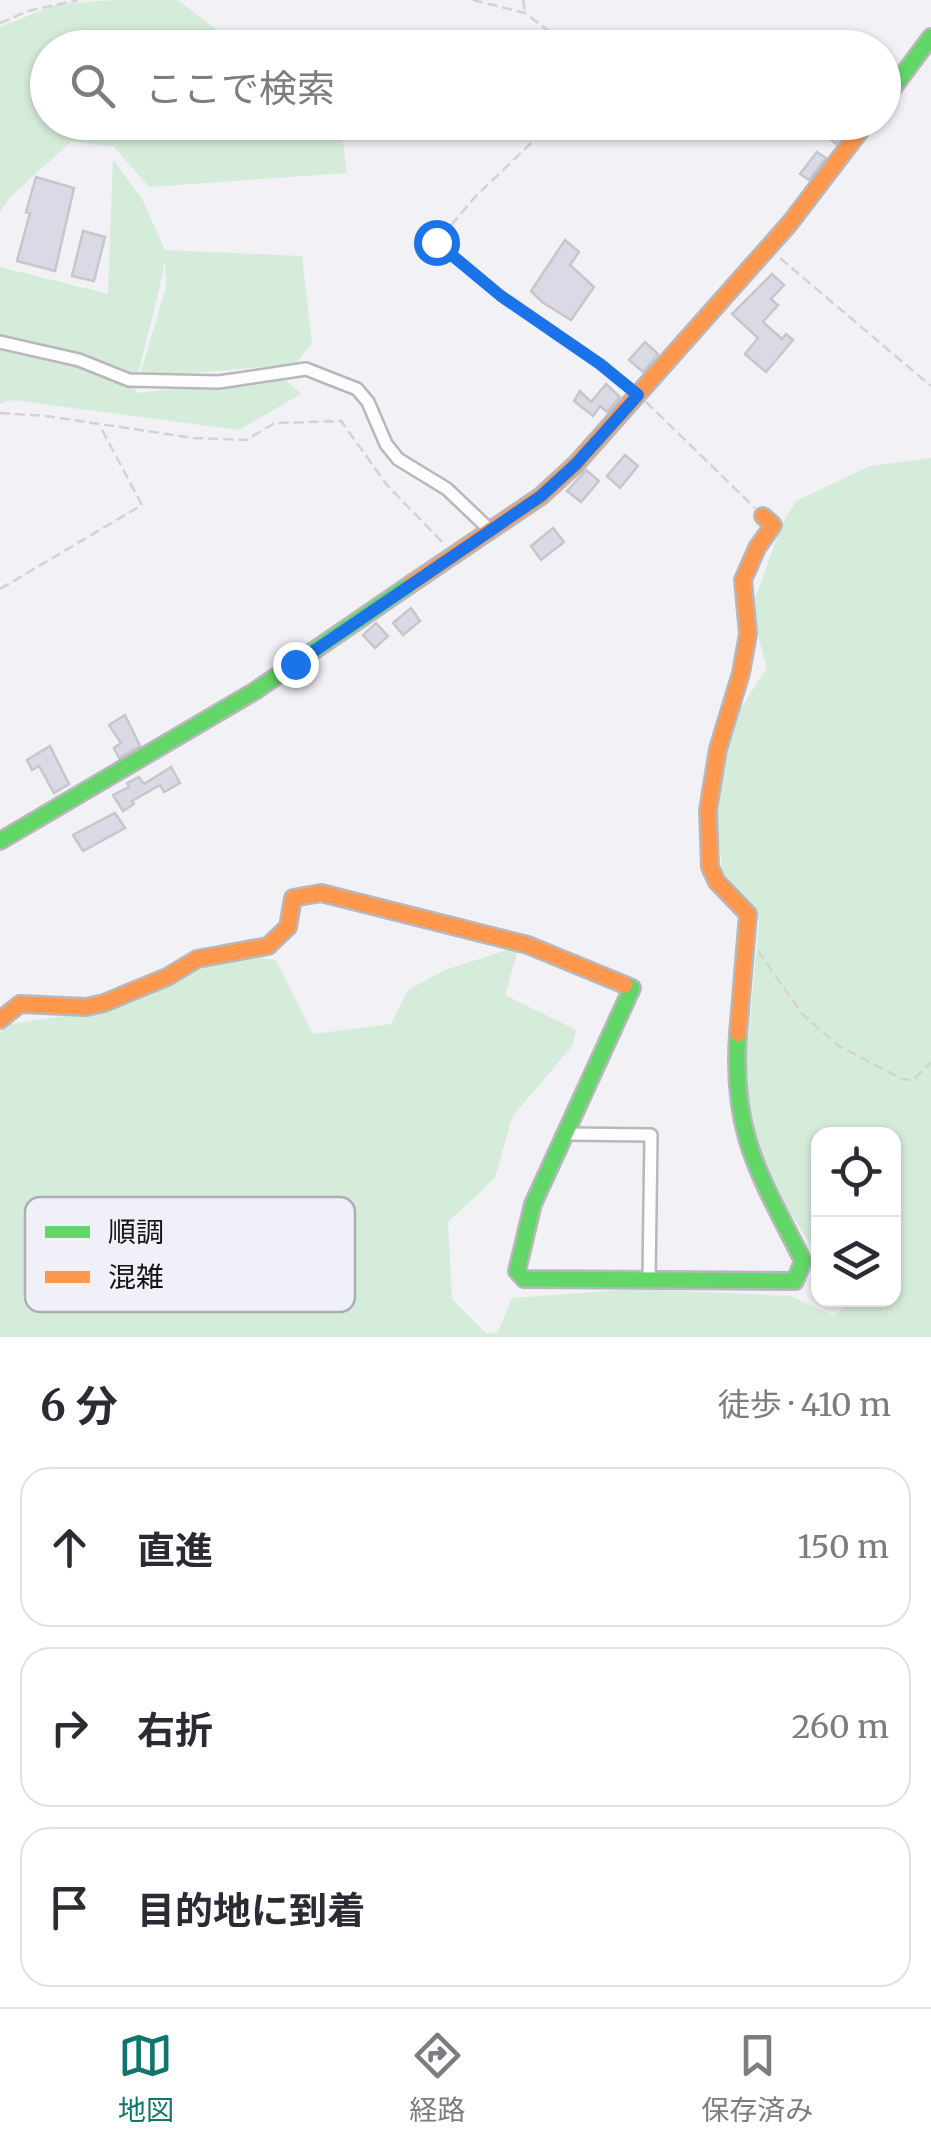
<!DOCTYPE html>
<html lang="ja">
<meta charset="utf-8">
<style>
body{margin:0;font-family:Merriweather,"Noto Sans JP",serif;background:#f2f2f3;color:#2b2b33}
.controls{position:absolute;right:30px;bottom:30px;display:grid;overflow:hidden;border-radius:20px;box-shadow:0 2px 8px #0004}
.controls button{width:90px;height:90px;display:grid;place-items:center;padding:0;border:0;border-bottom:2px solid #e1e1e2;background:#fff;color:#2b2b33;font:50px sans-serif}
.stop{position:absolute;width:30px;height:30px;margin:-22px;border:8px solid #1a73e8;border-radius:50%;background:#fff}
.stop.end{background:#1a73e8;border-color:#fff;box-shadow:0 2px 10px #0008}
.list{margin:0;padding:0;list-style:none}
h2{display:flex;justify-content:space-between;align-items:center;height:130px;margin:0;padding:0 40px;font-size:42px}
h2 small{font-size:32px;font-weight:400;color:#7c7c81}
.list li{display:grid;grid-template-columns:65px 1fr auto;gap:30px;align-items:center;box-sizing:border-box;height:160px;margin:0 20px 20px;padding:0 20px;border:2px solid #e1e1e2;border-radius:30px}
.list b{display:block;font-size:38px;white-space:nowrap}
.list em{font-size:32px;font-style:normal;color:#7c7c81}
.icon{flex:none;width:55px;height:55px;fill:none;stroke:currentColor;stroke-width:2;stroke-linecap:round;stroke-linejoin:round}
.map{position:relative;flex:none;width:931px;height:1337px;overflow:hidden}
.search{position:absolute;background:#fff;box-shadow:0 2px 8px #0004;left:30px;right:30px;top:30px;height:110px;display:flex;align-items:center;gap:25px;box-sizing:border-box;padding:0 35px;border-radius:55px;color:#7c7c81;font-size:38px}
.sheet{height:670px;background:#fff}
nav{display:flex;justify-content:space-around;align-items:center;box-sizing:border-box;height:140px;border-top:2px solid #e1e1e2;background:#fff;font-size:28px;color:#7c7c81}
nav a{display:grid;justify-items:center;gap:5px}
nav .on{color:#0f766e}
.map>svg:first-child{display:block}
.green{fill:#d6ecda}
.building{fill:#d9dae5;stroke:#c7c7cb;stroke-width:2.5}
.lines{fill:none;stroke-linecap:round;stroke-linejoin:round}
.street-casing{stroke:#b8b8bc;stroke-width:16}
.fast-casing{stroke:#b8b8bc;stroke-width:20}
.slow-casing{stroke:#b8b8bc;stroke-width:20}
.path{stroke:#d3d3d5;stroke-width:2.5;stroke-dasharray:10 5;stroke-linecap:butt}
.street{stroke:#fdfdfe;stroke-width:11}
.fast{stroke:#63d668;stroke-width:15}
.slow{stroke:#ff974d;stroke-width:15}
.route{stroke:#1a73e8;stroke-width:12}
.key{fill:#eff0f8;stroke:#adaeb4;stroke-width:2.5}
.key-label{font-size:28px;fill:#141517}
</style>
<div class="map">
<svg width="931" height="1337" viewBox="0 0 931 1337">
<rect width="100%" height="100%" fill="#f1f1f6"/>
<path class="green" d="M116,0H178L239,47L48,48V122L329,123L342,134L347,173L149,187L114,147L72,141L10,197L0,212V27L58,4Z
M113,159L142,199L165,250L302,256L312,342L296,364L139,378L166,287L165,259C158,305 142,348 135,393L284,378L301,394L239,430L12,400L0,404V267L108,294Z
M931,458V1337H0V1033L6,1025L109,1009L230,955L276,960L313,1034L391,1024L408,990L445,970L519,946L505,995L576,1030L572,1046L512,1117L495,1178L448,1222L452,1299L487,1334L498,1332L512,1298L634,1289L791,1296L833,1316L853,1300H894V1134H818V1257L787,1208L742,1108L759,920L722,870L717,818L727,729L767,668L751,610L782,524L796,501L870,466Z"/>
<path class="building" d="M841,122L848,128L836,144L829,138Z
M817,152L826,158L809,180L800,174Z
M36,177L74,188L55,271L17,261L30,213L26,212Z
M83,231L105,237L94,281L72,276Z
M565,240L579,252L570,265L594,287L571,320L542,302L531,291Z
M772,274L784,285L771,299L778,305L763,322L782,339L786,334L793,340L766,372L745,354L758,338L732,314Z
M645,342L658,354L643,372L629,360Z
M606,384L620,397L607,412L600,406L593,416L574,401L580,391L591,402Z
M625,455L638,466L620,488L607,476Z
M586,470L599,481L581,502L567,491Z
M553,528L564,542L541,560L531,546Z
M411,608L420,621L403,635L393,623Z
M376,623L388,636L375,648L363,635Z
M125,715L140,746L119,758L114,748L121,743L109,725Z
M50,746L69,784L54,793L39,766L32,770L27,760Z
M171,767L180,783L164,792L160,785L132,801L134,804L123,811L113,795L129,787L127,783L139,777L144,784Z
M115,813L125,828L83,851L73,835Z"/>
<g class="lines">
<g class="street-casing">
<path id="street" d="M0,342L79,360L129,380L219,382L306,369L357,389L368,402L386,444L398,459L447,489L491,531
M566,1134L651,1135L649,1279"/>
</g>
<g class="fast-casing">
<path id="fast" d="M884,100L931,37
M0,841L255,691L411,584
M625,985L632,988L533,1204L517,1271L524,1279L795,1281L803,1261C760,1175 731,1134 738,1034"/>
</g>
<g class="slow-casing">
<path id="slow" d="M411,584L541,496L576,464L790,223L867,122
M0,1020L20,1004L86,1007L104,1003L167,977L197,959L268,946L288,927L293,898L321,893L528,945L625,985
M738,1034L748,914L717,882L710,867L708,810L718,749L741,673L748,634L743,580L757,548L773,525L763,516"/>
</g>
<path class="path" d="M473,0L525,13L571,48
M523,0L525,12
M0,23L28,11L78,0
M553,122L474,198L437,242L501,297L628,387
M780,258L931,386
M646,402L755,508
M0,413L46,416L194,438L246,440L275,423L341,421L387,485L444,544
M0,589L142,505L101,428
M758,951L803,1015L839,1046L902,1079L913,1080L931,1062"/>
<use href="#street" class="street"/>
<use href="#fast" class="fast"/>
<use href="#slow" class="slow"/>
</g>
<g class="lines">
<path class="route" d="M295,664L541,496L576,464L638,395L600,364L501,296L436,242"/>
</g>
<rect x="25" y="1197" width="330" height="115" rx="15" class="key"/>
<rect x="45" y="1226" width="45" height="12" fill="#63d668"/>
<rect x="45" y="1271" width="45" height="12" fill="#ff974d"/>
<g class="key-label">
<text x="108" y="1242">順調</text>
<text x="108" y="1287">混雑</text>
</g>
</svg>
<div class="controls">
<button><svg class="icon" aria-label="locate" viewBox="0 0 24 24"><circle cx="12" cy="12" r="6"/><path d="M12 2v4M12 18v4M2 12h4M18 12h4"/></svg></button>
<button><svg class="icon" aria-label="layers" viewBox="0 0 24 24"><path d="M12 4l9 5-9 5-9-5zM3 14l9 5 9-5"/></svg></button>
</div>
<div class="stop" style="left:436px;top:242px"></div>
<div class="stop end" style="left:295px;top:664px"></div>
<div class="search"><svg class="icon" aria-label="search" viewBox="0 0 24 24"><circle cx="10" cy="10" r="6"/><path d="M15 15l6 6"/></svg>ここで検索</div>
</div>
<section class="sheet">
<h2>6 分<small>徒歩 · 410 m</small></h2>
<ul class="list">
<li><svg class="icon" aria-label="ahead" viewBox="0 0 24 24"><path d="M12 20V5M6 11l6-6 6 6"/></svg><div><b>直進</b></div><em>150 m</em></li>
<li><svg class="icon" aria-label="right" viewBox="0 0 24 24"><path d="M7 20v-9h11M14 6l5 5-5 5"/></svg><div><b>右折</b></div><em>260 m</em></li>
<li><svg class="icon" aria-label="arrive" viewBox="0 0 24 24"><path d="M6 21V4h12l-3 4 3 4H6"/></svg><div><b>目的地に到着</b></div></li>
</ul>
</section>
<nav>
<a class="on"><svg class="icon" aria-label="map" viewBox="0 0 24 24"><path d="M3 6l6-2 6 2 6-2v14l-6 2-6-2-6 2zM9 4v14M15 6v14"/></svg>地図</a>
<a><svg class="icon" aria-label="directions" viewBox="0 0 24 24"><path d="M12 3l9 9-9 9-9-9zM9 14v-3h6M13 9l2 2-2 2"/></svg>経路</a>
<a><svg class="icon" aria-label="saved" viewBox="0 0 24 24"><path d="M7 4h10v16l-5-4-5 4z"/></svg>保存済み</a>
</nav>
